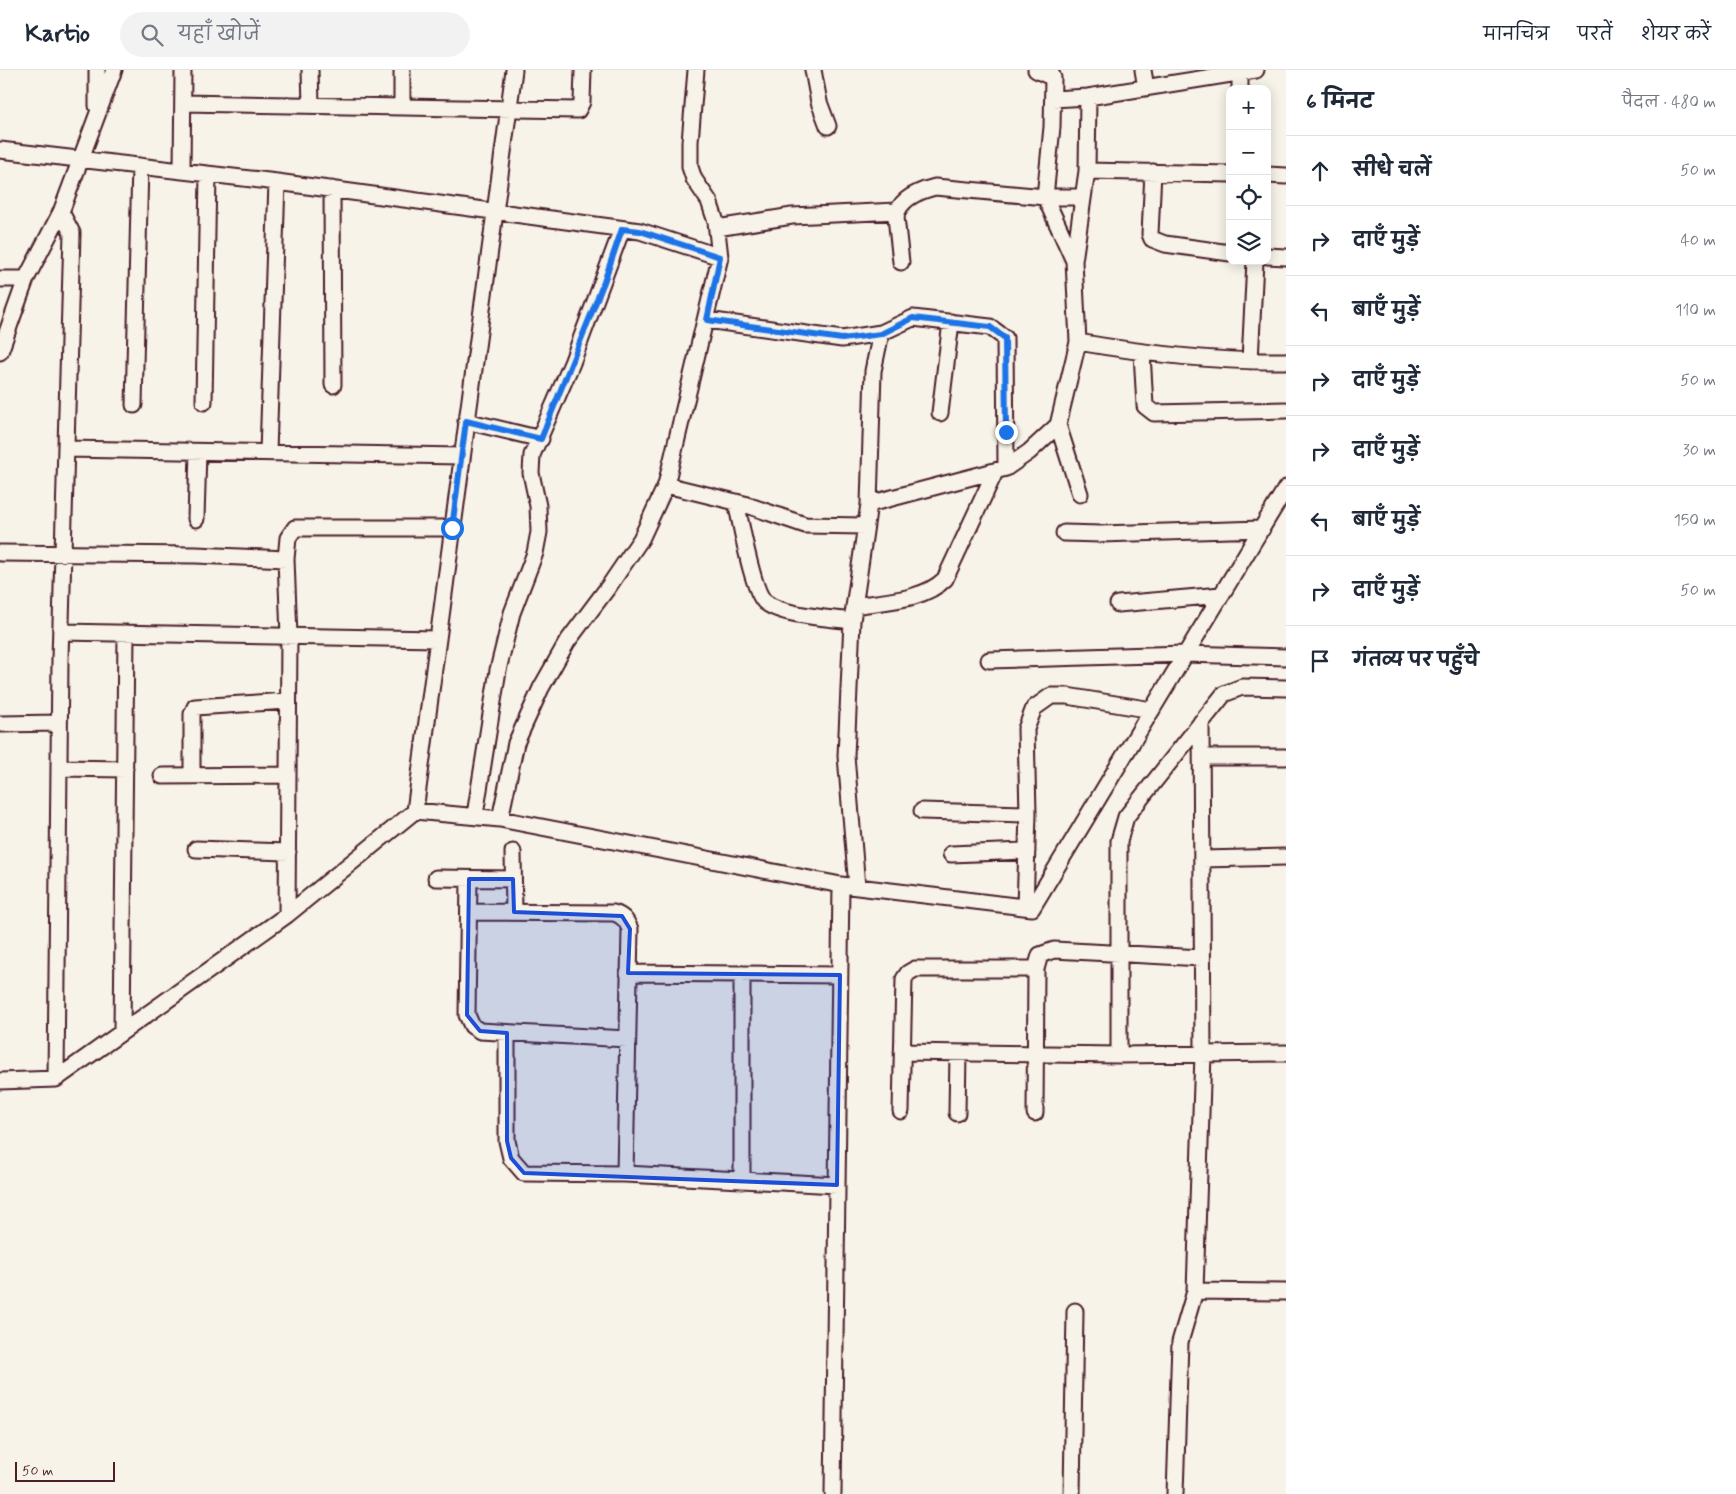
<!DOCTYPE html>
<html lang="hi">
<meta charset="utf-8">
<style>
body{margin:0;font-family:Mynerve,"Playpen Sans Deva",sans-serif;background:#f2f2f3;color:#1f2937}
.controls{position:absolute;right:15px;top:15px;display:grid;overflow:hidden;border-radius:10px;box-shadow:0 2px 12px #0003}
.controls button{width:45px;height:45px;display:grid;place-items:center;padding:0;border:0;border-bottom:1px solid #e0e1e3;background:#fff;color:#1f2937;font:25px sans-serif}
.scale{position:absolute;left:15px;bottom:12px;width:100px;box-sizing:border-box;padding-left:5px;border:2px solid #4a1f2b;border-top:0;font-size:14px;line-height:18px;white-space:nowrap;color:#4a1f2b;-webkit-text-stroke:4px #f7f3e8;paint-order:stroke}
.stop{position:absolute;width:15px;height:15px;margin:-11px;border:4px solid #1a73e8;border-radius:50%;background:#fff}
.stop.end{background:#1a73e8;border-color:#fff;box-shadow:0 1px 5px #0008}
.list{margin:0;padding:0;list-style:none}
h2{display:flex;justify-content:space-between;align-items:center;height:65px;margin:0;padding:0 20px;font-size:21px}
h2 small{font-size:16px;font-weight:400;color:#747a83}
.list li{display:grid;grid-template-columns:32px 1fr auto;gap:15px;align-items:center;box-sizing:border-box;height:70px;padding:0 20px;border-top:1px solid #e0e1e3}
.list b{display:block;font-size:19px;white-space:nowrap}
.list em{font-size:16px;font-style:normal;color:#747a83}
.icon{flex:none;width:28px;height:28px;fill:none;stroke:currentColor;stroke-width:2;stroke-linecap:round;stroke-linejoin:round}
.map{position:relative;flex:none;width:1286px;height:1424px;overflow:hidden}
header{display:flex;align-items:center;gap:30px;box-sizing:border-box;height:70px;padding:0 25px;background:#fff;border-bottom:1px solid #e0e1e3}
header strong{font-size:24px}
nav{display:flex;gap:28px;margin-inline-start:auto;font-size:18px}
.search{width:350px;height:45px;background:#f2f2f3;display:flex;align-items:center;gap:12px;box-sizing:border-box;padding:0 18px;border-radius:28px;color:#747a83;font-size:19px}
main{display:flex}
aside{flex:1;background:#fff}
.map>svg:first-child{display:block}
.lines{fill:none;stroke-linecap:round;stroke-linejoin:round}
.minor-casing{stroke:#4a1f2b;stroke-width:19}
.minor{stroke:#f7f3e8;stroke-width:15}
.route{stroke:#1a73e8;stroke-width:6}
.marked{fill:#1d4ed8;fill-opacity:0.2;stroke:#1d4ed8;stroke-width:4;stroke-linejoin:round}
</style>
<header>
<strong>Kartio</strong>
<div class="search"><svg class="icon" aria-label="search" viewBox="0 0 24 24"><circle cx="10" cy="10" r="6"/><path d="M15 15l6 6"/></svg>यहाँ खोजें</div>
<nav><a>मानचित्र</a><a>परतें</a><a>शेयर करें</a></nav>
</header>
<main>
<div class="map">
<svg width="1286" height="1424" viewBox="0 0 1286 1424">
<rect width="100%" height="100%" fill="#f7f3e8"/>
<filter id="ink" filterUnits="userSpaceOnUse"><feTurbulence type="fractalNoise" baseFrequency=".02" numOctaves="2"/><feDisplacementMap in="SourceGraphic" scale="10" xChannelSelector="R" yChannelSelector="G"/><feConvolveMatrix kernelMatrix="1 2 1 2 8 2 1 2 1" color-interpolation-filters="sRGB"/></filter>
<g filter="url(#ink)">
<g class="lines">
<g class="minor-casing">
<path id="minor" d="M310,0L311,35
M813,0L819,32L828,56
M1036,0L1053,8
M1050,0L1053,8L1052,57L1045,127L1074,191
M1143,0L1146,18
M1240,3V19
M1053,29L1088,27L1256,0
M183,33L578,40L582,32L583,0
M97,36V0
M402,37V0
M0,80L277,112L640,161L720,187
M182,101L183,0
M1087,101L1230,104
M1153,102L1150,164L1152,169L1165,174L1230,183
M1267,105L1286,106
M332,119L333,315
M717,158L792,146L897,141
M1267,186L1286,187
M901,192L896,147C899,129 919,121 935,117L1045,127H1082
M0,209H26
M707,250L842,269L881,263L913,248L990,257L1005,268L1006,398
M1078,272C1147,284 1216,292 1286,291
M0,282L26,209L61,142L114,0
M1142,283L1145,336L1154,343L1286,340
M1250,291L1255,191
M204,332L208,104
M134,335L140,96
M940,343L951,252
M466,351L541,369
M1058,355L1080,424
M66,379L461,386
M268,383L277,112
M666,415L744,434L805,455L865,456
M736,432C741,452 752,521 765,532C782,546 830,548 852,551
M869,434L1006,398L1029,382L1058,355L1078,272L1074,191L1087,101L1088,27
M196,449L198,382
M1064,463L1101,464L1262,459
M0,483L196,485L286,489L289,566L287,845
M286,489L288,468L295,458H452
M1118,534L1221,525
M854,536C884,531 923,531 945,509L995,402
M61,562L437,569
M989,590L1185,584L1286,587
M0,654L59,653
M1202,687H1286
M59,698L125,699
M162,706L288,705
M192,706V644L195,637L288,631
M415,741L514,0
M922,741L1028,744
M475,745L498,600L512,543L535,483L539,462L538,436L531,403L532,385L572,293L622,159
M500,749L516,673L541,618L567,572L609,516L641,469L666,415L720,187L716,152L709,131L694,109L690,97V72L696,0
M196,779L288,782
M513,782L514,842
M951,784L1027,781
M1202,789L1286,787
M436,808L513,809
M469,809L467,945L472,956L480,961L627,969
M857,817L846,686L852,551L869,434L873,301L881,263
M1025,837L1028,744L1026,659L1034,638L1051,626H1067L1152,640
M469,842L614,843C623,846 626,850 630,859L625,1104
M628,903L840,905
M742,904V1111
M122,962L126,563
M507,963V1071L511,1088L524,1103L625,1104L837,1115
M902,982L1119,985L1286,983
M1119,985V771L1126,747L1224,624L1242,617L1286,618
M56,1009L60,589L72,163L61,142
M0,1011L56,1009L287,845L415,741L500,749L841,815L1032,838L1286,418
M901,1041L904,909L908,903L915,899H1036L1040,885L1054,880L1202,888
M957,1043L958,983
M1035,1043L1036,899
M1195,1221L1286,1222
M833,1424L841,815
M1072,1424L1075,1241
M1175,1424L1180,1272L1195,1221L1203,984L1201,652"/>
</g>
<use href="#minor" class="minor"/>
</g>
</g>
<g class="lines" filter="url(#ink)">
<path class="route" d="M452,458L466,351L541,369L604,212L622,159L640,161L720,187L707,250L842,269L881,264L913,248L990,257L1005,268L1006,362"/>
</g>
<path class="marked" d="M469,809H513L514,842L622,846L630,859L628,903L840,905L837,1115L524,1103L511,1088L507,1071V963L480,961L467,945Z"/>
</svg>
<div class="controls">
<button>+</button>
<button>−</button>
<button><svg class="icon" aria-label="locate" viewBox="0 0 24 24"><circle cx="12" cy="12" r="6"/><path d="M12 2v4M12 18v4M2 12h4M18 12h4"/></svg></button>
<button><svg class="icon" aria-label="layers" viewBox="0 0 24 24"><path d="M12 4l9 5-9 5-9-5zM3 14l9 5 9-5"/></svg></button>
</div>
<div class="scale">50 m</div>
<div class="stop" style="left:452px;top:458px"></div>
<div class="stop end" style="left:1006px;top:362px"></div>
</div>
<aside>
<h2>6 मिनट<small>पैदल · 480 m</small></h2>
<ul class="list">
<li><svg class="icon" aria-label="ahead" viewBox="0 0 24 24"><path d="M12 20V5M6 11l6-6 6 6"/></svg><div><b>सीधे चलें</b></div><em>50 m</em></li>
<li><svg class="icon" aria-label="right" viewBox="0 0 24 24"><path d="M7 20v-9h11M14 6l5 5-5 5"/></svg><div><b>दाएँ मुड़ें</b></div><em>40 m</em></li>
<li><svg class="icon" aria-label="left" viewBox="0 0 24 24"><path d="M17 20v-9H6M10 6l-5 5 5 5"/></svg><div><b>बाएँ मुड़ें</b></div><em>110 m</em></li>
<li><svg class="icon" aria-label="right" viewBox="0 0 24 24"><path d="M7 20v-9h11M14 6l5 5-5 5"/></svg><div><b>दाएँ मुड़ें</b></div><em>50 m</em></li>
<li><svg class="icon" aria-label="right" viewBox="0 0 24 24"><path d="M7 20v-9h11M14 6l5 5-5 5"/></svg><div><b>दाएँ मुड़ें</b></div><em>30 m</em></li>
<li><svg class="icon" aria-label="left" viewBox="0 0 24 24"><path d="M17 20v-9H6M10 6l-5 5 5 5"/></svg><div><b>बाएँ मुड़ें</b></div><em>150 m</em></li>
<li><svg class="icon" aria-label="right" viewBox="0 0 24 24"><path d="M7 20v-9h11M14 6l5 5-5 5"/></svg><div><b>दाएँ मुड़ें</b></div><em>50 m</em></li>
<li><svg class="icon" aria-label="arrive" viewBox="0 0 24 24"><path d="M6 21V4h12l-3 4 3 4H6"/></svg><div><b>गंतव्य पर पहुँचे</b></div></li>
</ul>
</aside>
</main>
